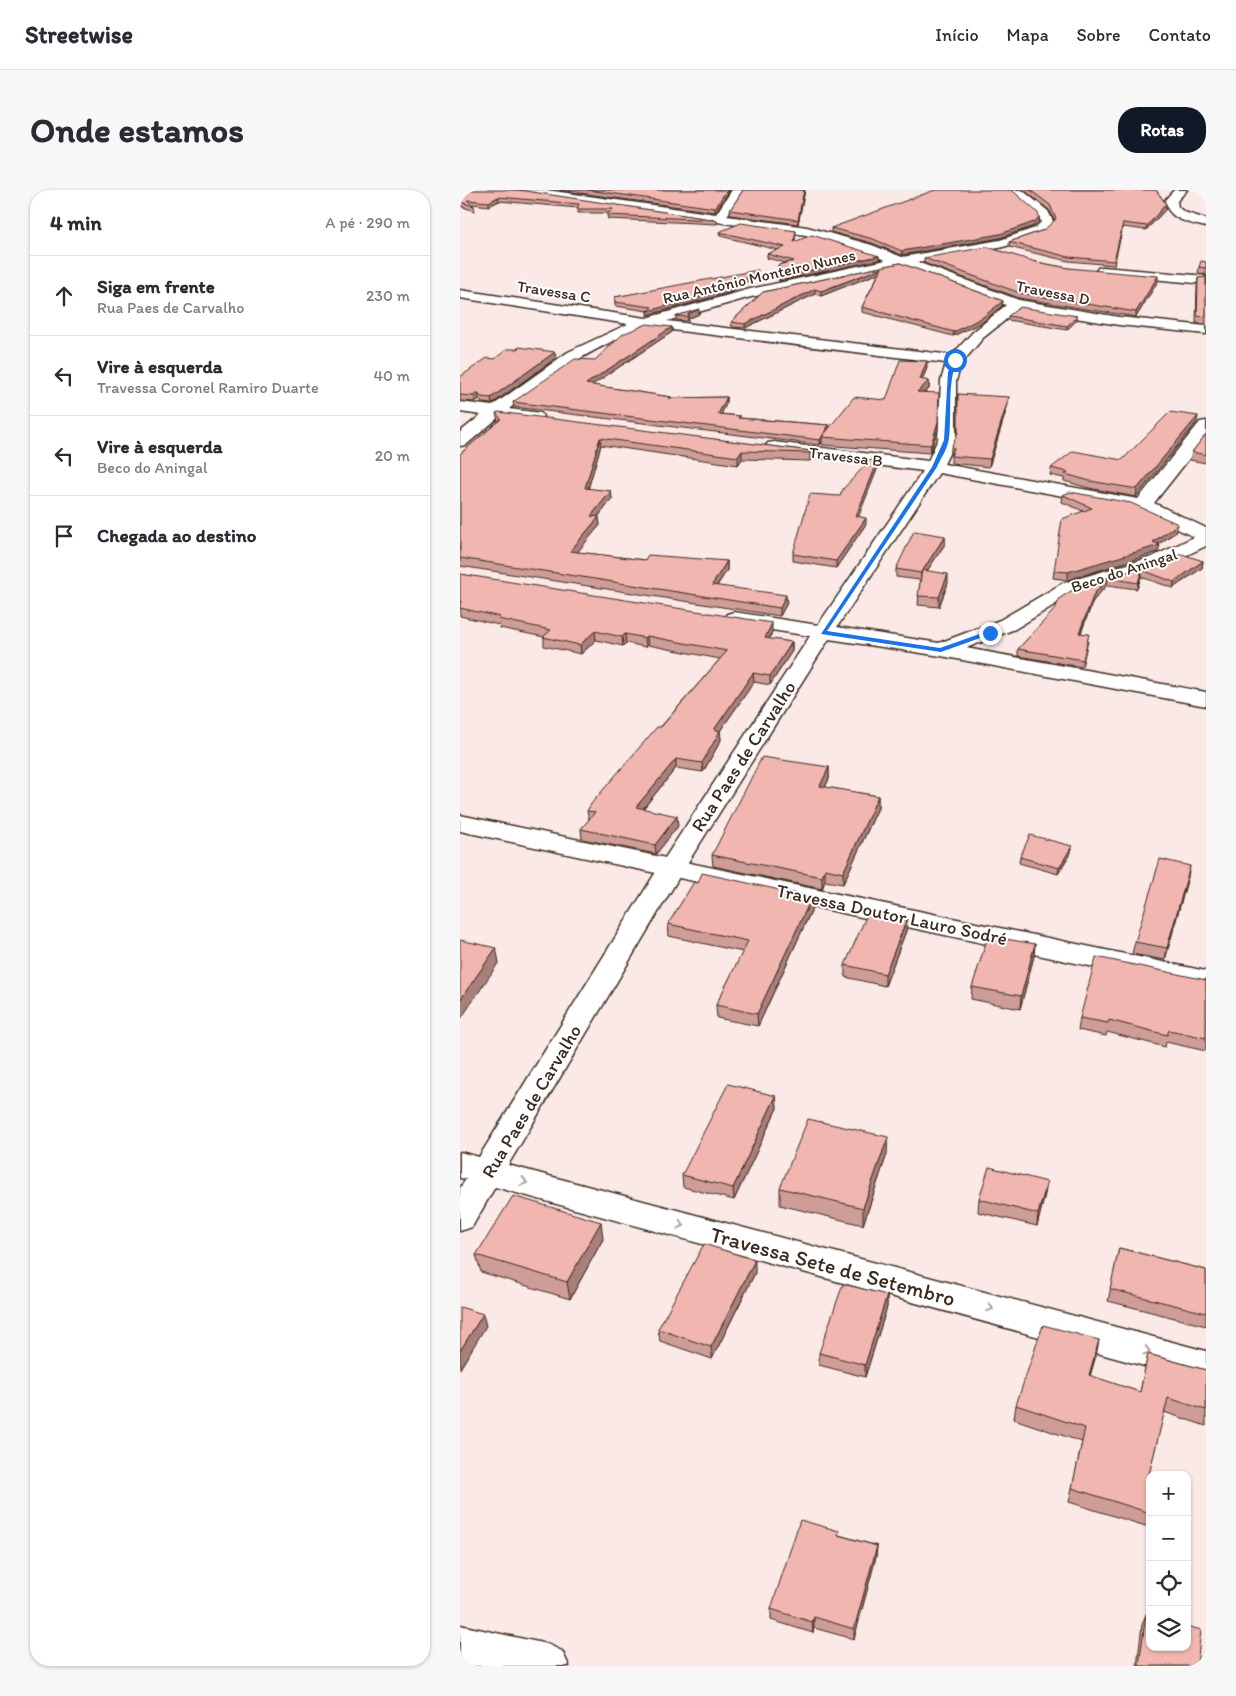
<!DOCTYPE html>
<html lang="pt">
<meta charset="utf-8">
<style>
body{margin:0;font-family:Itim,sans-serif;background:#f7f7f7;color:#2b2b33}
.controls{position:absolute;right:15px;bottom:15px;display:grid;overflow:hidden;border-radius:10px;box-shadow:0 1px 4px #0004}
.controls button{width:45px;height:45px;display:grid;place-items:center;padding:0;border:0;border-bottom:1px solid #e1e1e2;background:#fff;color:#2b2b33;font:25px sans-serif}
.stop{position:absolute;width:15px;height:15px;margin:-11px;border:4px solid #1a73e8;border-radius:50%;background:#fff}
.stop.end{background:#1a73e8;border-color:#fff;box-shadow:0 1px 5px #0008}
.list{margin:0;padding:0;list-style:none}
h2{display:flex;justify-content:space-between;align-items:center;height:65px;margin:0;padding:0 20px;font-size:21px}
h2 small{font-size:16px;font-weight:400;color:#7c7c81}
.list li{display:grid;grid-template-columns:32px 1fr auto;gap:15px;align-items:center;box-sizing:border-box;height:80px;padding:0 20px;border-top:1px solid #e1e1e2}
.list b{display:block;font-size:19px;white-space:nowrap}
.list p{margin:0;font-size:16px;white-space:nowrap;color:#7c7c81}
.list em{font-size:16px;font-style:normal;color:#7c7c81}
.icon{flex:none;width:28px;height:28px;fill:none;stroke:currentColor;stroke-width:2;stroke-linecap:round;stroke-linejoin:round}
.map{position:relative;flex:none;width:746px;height:1476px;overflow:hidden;border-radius:20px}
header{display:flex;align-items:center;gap:30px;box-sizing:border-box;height:70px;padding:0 25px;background:#fff;border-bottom:1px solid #e1e1e2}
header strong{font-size:24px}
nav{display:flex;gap:28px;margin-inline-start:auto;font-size:18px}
.intro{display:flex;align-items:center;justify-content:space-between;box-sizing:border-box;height:120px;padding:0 30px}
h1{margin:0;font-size:35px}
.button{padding:12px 22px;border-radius:20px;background:#111827;color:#fff;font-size:18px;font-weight:700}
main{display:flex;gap:30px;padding:0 30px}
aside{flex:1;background:#fff;border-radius:20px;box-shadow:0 1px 4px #0004}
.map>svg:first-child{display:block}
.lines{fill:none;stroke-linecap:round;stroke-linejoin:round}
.minor-casing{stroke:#3b2a1e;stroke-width:3}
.tertiary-casing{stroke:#3b2a1e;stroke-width:3}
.secondary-casing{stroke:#3b2a1e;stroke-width:3}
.minor{fill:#fff;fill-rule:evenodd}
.tertiary{fill:#fff;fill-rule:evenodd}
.secondary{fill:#fff;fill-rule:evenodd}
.wall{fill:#cf9d97;stroke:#3b2a1e}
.shaded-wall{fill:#a97f7b;stroke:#3b2a1e}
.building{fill:#f1b6b0;stroke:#3b2a1e}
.oneway{stroke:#a79f9a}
.route{fill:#1a73e8}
.labels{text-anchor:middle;stroke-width:4;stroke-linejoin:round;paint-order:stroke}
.far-street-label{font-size:16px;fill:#3b2a1e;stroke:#fff}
.street-label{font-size:19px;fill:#3b2a1e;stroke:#fff}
.near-street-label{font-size:22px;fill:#3b2a1e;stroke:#fff}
</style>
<header>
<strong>Streetwise</strong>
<nav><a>Início</a><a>Mapa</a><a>Sobre</a><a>Contato</a></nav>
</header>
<div class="intro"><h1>Onde estamos</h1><a class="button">Rotas</a></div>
<main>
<aside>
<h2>4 min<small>A pé · 290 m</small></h2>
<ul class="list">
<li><svg class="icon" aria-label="ahead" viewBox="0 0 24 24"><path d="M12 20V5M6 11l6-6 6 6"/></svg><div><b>Siga em frente</b><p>Rua Paes de Carvalho</p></div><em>230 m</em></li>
<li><svg class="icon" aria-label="left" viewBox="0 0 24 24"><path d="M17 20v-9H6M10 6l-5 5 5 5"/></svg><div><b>Vire à esquerda</b><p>Travessa Coronel Ramiro Duarte</p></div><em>40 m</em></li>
<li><svg class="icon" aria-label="left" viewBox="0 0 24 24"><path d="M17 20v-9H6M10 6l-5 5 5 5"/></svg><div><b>Vire à esquerda</b><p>Beco do Aningal</p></div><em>20 m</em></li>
<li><svg class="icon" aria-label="arrive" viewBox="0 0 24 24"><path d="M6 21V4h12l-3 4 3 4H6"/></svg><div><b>Chegada ao destino</b></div></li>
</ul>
</aside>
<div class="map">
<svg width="746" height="1476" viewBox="0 0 746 1476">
<rect width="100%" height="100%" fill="#fbe9e7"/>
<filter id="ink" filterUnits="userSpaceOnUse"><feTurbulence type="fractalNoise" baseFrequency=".02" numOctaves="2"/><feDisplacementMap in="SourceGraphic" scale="10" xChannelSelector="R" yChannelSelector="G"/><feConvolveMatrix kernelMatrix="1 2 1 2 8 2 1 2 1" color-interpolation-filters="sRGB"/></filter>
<g filter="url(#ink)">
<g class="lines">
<g class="minor-casing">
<path id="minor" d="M55,0H86L256,24L272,0H284L267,26L347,37L412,55L442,67L540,50L575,38L581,32L579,26L549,0H562L588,21L594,33C575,58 489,67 457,72L559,110L659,127L746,136V144L659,135L559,119L523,148L501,174L496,191V249L484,274L678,309L740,232L746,231V247L694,313L746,338V356L706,375L617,401L555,439L506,458L746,502V516L481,466L369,449L225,677L48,975L746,1161V1193L35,997L12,1037L0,1041V998L6,989L0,988V962L19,967L199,677L350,446L274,434L267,432L264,428L267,424L274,422L358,435L463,281L314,262L308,261L305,257L308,253L314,252L468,271L478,249L481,191L486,173L187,137C136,155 91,184 49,219L81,223L83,227L81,231L75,232L39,227L6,255L0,256V242L21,225L0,222V212L32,216L108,162L168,134L0,108V100L186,128L290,99L426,70L346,45L61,3ZM440,75L546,115L513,142L492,165L207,131L291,107ZM479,283L678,320L734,347L692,367L603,393L540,430L479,453L377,437Z
M714,0H727L717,11L718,17L724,22L746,29V37C730,33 707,30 705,10Z
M643,77L746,86V94L638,84L636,81L638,78Z"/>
</g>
<g class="tertiary-casing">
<path id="tertiary" d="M0,625L746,781V801L0,641Z"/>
</g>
<g class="secondary-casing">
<path id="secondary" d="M0,1435L87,1454L102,1461L109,1476H0Z"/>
</g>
<use href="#minor" class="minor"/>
<use href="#tertiary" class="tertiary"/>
<use href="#secondary" class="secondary"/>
</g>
<path class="wall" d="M0,0L60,1L257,30V34L148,29L147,25L149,23H118V18L39,11L29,16L12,14L14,16L15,21L0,16Z
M99,0H270L255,22Z
M283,0H345L338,34L270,25V20Z
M564,0H696L706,14V19L686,40L663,37L654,75L608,71L549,57V52L584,40L595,31L589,20Z
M579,31L574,36L540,48L442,65L412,53L371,42V38Z
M336,41L335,51L419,66V70L319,91L318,87L322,84L318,79V75L326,73L307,68V64L318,60L260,46L259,42Z
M464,68L576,72L608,78L698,91L676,127L559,108L464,73Z
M746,72V85L738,83L739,77Z
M440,73L543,111L542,116L523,132L493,146L402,122V117L419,83L361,106L355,104L285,138L272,137L271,132L303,102Z
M298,84L272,102L188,125V121L155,116V107Z
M746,87V134L736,133L737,95L738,88Z
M239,124L228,129V131L216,130V126Z
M548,126H617V130L607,140L548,130Z
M212,137V142L132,195L211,207V208L267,207V212L261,224L280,226V228L369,235V238L426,210L467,178L462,190L469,191V199L465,202L478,239L470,263L362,255V252L360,255L54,217L53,212L135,170Z
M96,168L32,214L22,213L19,209L15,212L0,211V187L35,169Z
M498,204L548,214L529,277L491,273V258L498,243Z
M36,223L351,261V269L350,271L282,269L278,275L141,255L128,299L151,301L152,309L138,327L140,335L117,362L185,370L267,371V380L257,396L327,413L320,426L0,376V264L38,231Z
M737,232L676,307L629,298L604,291V288L590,285L591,278L662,270Z
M746,244V273L730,270L732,262Z
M418,271V277L398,326L406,334L376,378L333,371V364L380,306Z
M603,305L717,341L699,354L698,362L608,390L593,388L594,381L623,321L602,312Z
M485,346V354L467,381L488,393L479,417L458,415L460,390L436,387V379Z
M708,370L743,371L742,378L713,398L681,387L677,399L647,395L633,411L621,443L628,451L622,477L558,466V459L619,396Z
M0,384L312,442L309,449L332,452V461L310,495L294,492L260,541L261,550L243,582L216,578L183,619L218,636L196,664L122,649L121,639L129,630L127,621L260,469L188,455L186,457L166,453L163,456L136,450L121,464L84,456V447L40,438L39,435L0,426Z
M369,577V589L365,597L418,606V618L383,694L365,691L362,699L253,676L252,665Z
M612,656L611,662L598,684L559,673L560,667Z
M728,687L705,770L672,764L675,752Z
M352,719L298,836L257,828L256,815L283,762L209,746L208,734Z
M447,729L446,741L425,796L385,787V775Z
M575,754L574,766L560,819L511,809L512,797Z
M746,790V861L706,852L705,857L647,842L646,846L618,840L620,828Z
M316,906L317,918L274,1010L223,997L222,985Z
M427,964L403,1035L320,1015V998Z
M587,992L585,1004L577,1036L518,1022L519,1009Z
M143,1049L110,1109L21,1082L16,1065Z
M659,1058L746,1080V1136L648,1111Z
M295,1083L252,1169L200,1151L198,1139Z
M427,1105V1117L405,1187L359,1175V1163Z
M639,1150L636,1165L630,1186L680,1202L688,1164L746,1180V1236L704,1222L688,1288L690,1289V1334L689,1337L609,1312L622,1252L554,1229L556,1215Z
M379,1345L417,1356L416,1367L394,1449L354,1438L353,1443L311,1430V1419Z
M686,1424L737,1476H677L682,1435Z"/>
<path class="shaded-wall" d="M267,0H270L255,22V18Z
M344,0H345L338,34V30Z
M38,7L39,11L29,16V12Z
M706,14V19L686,40L687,36Z
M579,27V31L574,36L540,48L442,65V61Z
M419,66V70L319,91L318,87Z
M422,78V82L361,106V101Z
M298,80V84L272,102L188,125V121Z
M698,86V91L676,127V122Z
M355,99V104L285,138V134Z
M543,111L542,116L523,132L493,146L494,142Z
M239,119V124L228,129V131V124Z
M617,126V130L607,140V136Z
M212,137V142L126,199V194Z
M95,162L96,168L32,214L31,208Z
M467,171V178L459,197L460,189Z
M469,191V199L457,209V202Z
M18,203L19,209L15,212L14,206Z
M267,207V212L259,229L258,224Z
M549,207L548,214L529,277L530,269Z
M738,226L737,232L676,307L677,299Z
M478,232V239L470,263L471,255Z
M369,235V240L362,247V252L360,255V250Z
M140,248L141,255L126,306L125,298Z
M282,261V269L278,275V267Z
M351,261V269L350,271V263Z
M418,271V277L396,333V326Z
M151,301L152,309L132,334L131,326Z
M139,327L140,335L111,370L110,361Z
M406,328V334L376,378V371Z
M718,334L717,341L697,355H700L698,362L608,390V382L693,352Z
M485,346V354L461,390V383Z
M267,371V380L252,403V395Z
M743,371L742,378L713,398L714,392Z
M682,380L681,387L677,399L678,393Z
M488,384V393L479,417V407Z
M648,388L647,395L633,411L618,450L619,443L634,404Z
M326,405L327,413L320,426V418Z
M312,433V442L305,457V448Z
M135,441L136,450L121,464L120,455Z
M165,444L166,453L163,456L162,447Z
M187,446L188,455L186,457L185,448Z
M332,452V461L310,495V486Z
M293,483L294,492L260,541L261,550L243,582L242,573L254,540Z
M216,569V578L177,626L176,617Z
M369,577V589L360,607V596Z
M418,606V618L383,694V683Z
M217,626L218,636L196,664L195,655Z
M612,656L611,662L598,684L599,678Z
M730,676L728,687L705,770L707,758Z
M365,679V691L362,699V687Z
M352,707V719L298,836L297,824Z
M447,729L446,741L425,796V784Z
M575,754L574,766L560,819L561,806Z
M36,758L39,772L0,830V810Z
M316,906L317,918L274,1010L273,998Z
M428,947L427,964L403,1035V1018Z
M587,992L585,1004L577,1036L578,1024Z
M141,1032L143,1049L110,1109L107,1092Z
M295,1070V1083L252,1169L251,1157Z
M427,1105V1117L405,1187V1175Z
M23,1124L26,1136L0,1179V1161Z
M639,1150L636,1165L626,1200L629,1185Z
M417,1356L416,1367L394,1449V1439Z
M354,1427V1438L353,1443L352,1432Z"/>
<path class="building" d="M0,0H59L257,30L147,25L153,19H117L119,14L38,7L29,12L7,10L14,16L0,12Z
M128,0H267L255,18Z
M283,0H344L338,30L270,20Z
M475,0H552L578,23L579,27L574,32L540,44L442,61L413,49L371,38Z
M570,0H696L706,14L687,36L663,33L654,71L609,67L549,52L584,40L596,29L590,15Z
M281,33L336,41L334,52L352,45L419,66L318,87L323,82L318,75L334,71L307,64L325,57L259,42Z
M527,57L576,72L608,78L698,86L676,122L560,103L464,68Z
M741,71L746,72V78L739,77Z
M440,73L543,111L523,127L494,142L402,117L422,78L361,101L355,99L285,134L271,132L303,102Z
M298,80L272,98L188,121L192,117L155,112V107Z
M746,87V127L737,126L738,88Z
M560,117L617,126L607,136L548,126Z
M239,119L228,124V127L216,126Z
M187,134L212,137L126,194L211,207L209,208L267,207L258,224L280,226L278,228L369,235L360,250L53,212L115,169L135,170L163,144Z
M59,157L95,162L31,208L21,207L18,203L14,206L0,205V187L27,168L35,169L47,159H57Z
M440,170L467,171L460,189L469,191L457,202L479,203L478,232L471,255L362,247L394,207L426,210Z
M498,204L549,207L530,269L491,266L494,258H491L498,242Z
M38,222L351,261L350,263L282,261L278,267L140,248L125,298L151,301L131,326L139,327L110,361L185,370L188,365L267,371L252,395L326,405L320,418L0,368V264L41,229L36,223Z
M710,222L738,226L677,299L630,291L605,284L608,282L591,278L613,261L662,270Z
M746,244V265L732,262Z
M410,270L418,271L396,326L406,328L376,371L333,364L350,304L380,306L383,299Z
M610,302L671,313L718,334L693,352L700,355L608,382L594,381L602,329L632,318L603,305Z
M454,341L485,346L463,380H462L461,383L436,379Z
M722,364L743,371L714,392L682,380L678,393L648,388L634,404L619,443L629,444L623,470L558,459L595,419L600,408L619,396L708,370Z
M462,380L488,384L479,407L458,406Z
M0,384L312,433L305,448L332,452L310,486L293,483L254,540L260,541L242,573L216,569L176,617L217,626L195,655L121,639L135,622L127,621L131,614L197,537H201L267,461L187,446L185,448L165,444L162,447L135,441L120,455L83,447L91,440L38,429L40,427L0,418V413L2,412H0Z
M302,567L369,577L360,596L418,606L383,683L365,679L362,687L252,665Z
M570,645L612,656L599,678L560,667Z
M700,669L730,676L707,758L675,752Z
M242,683L352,707L297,824L256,815L288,751L208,734L234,692L238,693Z
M408,722L447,729L425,784L385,775Z
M528,746L575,754L561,806L512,797Z
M0,750L36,758L0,810Z
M636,767L746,790V848L709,840L707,845L649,830L648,833L620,828Z
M268,894L316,906L273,998L222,985Z
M348,929L428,947L403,1018L320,998Z
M529,977L587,992L578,1024L519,1009Z
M53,1006L141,1032L107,1092L16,1065Z
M244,1054L295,1070L251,1157L198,1139Z
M659,1058L746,1080V1123L650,1099Z
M383,1094L427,1105L405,1175L359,1163Z
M0,1117L23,1124L0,1161Z
M583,1135L639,1150L629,1185L680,1202L688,1164L746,1180V1220L708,1208L688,1288L690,1289V1323L612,1298L625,1238L556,1215Z
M340,1330L379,1341L378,1345L417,1356L394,1439L354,1427L352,1432L311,1419Z
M686,1424L690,1425V1457H727V1436L741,1440L737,1476H679Z"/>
<defs><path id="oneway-chevron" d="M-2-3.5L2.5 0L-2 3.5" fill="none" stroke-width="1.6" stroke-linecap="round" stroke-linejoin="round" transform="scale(1.25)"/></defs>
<g class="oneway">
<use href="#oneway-chevron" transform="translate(64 992) rotate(15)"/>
<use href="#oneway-chevron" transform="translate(221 1035) rotate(15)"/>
<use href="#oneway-chevron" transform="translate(530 1118) rotate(15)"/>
<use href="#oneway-chevron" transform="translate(687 1161) rotate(15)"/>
</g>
</g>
<path class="route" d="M495,168L497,170C487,195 492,222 489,248C488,258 481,268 477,277L367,441L480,458L528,441L534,443L481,462L361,444L472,277L484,250L488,182Z"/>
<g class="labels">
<g class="far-street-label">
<text transform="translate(299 86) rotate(-13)" y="6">Rua Antônio Monteiro Nunes</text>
<text transform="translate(94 101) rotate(9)" y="6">Travessa C</text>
<text transform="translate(593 102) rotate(11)" y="6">Travessa D</text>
<text transform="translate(386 266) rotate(7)" y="6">Travessa B</text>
<text transform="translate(664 380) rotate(-18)" y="6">Beco do Aningal</text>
</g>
<g class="street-label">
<text transform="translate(283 566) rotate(-57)" y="7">Rua Paes de Carvalho</text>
<text transform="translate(432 724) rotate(12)" y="7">Travessa Doutor Lauro Sodré</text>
<text transform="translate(71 911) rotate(-59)" y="7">Rua Paes de Carvalho</text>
</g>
<g class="near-street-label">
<text transform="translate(373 1076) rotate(15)" y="8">Travessa Sete de Setembro</text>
</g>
</g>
</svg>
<div class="controls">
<button>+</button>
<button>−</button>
<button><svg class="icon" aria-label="locate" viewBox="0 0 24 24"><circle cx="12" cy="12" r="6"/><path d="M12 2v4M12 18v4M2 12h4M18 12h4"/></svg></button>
<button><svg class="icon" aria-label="layers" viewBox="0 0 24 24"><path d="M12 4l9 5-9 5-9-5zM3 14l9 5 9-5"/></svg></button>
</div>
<div class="stop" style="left:495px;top:170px"></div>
<div class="stop end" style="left:530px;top:443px"></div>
</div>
</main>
